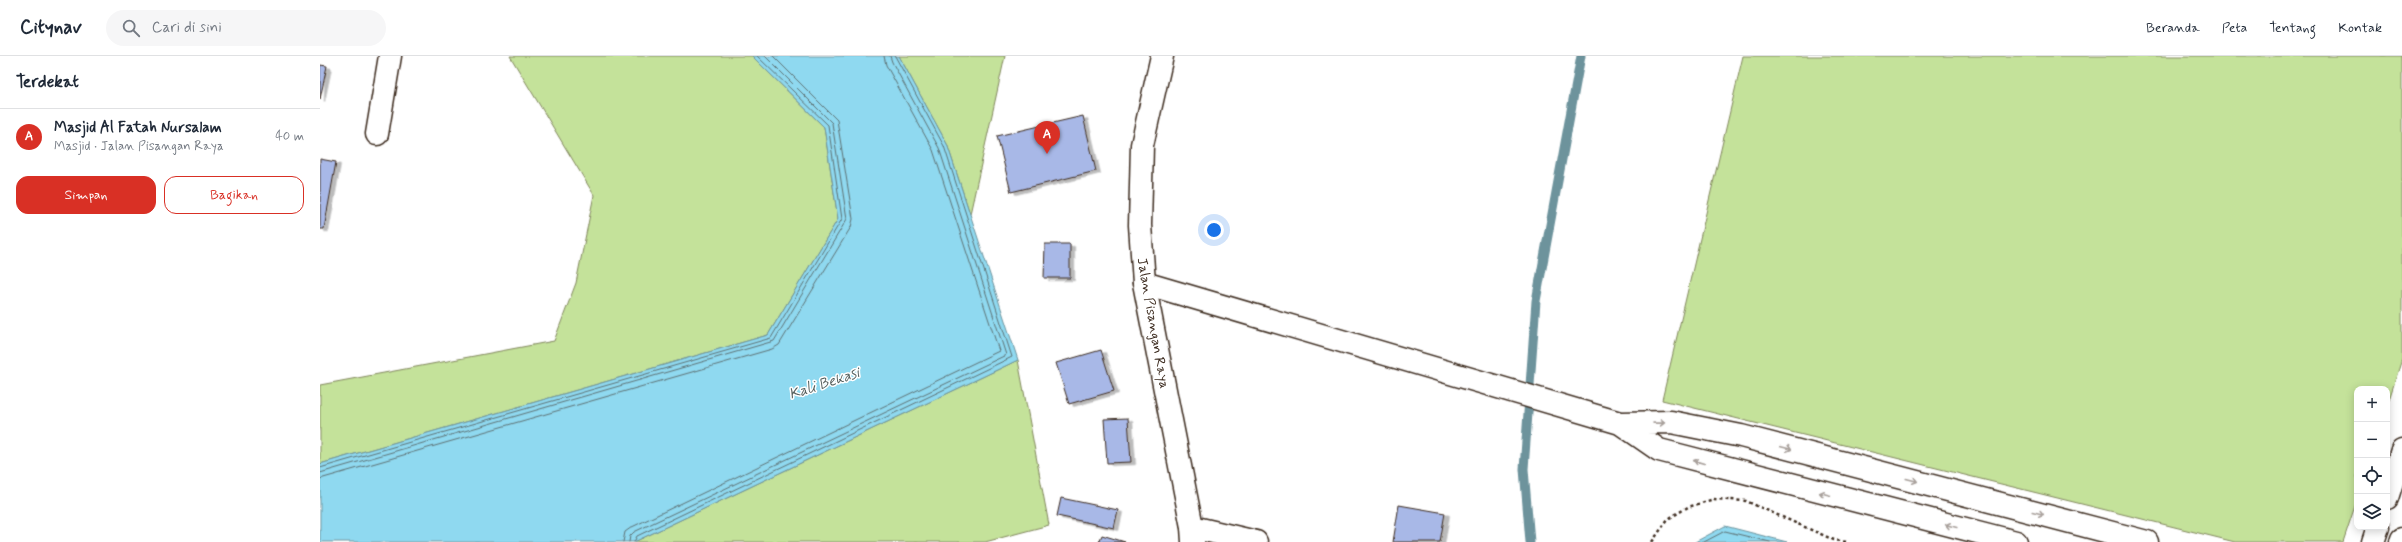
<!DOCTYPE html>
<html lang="id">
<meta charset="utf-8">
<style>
body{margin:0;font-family:Mynerve,sans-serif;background:#f6f6f7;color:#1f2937}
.controls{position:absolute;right:12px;bottom:12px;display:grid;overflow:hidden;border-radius:8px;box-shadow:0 2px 10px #0003}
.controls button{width:36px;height:36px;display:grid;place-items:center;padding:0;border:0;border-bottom:1px solid #e0e1e3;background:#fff;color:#1f2937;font:20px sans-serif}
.you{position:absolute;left:894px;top:174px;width:14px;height:14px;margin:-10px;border:3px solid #fff;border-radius:50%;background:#1a73e8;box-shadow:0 0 0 6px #1a73e833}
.badge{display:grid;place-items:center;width:26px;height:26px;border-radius:50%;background:#d93025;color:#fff;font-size:13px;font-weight:700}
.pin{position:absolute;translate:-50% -33px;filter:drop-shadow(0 1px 2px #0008)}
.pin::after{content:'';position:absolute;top:21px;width:14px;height:12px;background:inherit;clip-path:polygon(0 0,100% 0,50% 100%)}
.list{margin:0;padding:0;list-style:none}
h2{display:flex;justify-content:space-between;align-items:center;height:52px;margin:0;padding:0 16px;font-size:17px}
h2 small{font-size:13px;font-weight:400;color:#747a83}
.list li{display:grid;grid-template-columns:26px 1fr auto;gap:12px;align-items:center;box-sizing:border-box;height:56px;padding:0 16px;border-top:1px solid #e0e1e3}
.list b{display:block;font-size:15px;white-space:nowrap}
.list p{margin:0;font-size:13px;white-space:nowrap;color:#747a83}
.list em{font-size:13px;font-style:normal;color:#747a83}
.actions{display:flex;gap:8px;padding:12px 16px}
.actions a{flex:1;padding:9px 0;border:1px solid #d93025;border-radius:12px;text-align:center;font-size:14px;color:#d93025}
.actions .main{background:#d93025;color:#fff}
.icon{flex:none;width:22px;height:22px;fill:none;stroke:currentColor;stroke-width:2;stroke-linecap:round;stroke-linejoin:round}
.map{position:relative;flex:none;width:2082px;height:486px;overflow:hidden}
header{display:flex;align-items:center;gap:24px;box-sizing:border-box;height:56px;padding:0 20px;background:#fff;border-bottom:1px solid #e0e1e3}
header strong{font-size:19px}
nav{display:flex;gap:22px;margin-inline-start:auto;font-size:14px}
.search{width:280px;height:36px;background:#f6f6f7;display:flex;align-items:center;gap:10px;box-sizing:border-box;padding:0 14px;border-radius:22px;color:#747a83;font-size:15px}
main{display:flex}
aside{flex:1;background:#fff}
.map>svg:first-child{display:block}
.green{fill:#c4e29a;stroke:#80865c}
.water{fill:#8fd9f0;stroke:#6d939c}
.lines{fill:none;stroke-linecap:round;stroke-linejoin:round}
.shore{stroke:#5d7072;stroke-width:1}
.stream{stroke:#6d939c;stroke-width:9}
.building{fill:#a8b8e7;stroke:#3b2a1e;filter:url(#shadow)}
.minor-casing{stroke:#3b2a1e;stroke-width:25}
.tertiary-casing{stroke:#3b2a1e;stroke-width:25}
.path{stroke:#3b2a1e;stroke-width:2.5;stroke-dasharray:3 3;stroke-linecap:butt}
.minor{stroke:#fff;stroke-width:22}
.tertiary{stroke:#fff;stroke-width:22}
.oneway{stroke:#a79f9a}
.labels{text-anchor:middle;stroke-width:3;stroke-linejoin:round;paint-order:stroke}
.street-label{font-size:14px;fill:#3b2a1e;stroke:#fff}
.water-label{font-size:15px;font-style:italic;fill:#545f5d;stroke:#fff}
</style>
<header>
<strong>Citynav</strong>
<div class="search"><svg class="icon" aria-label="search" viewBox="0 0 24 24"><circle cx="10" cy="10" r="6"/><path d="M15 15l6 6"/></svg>Cari di sini</div>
<nav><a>Beranda</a><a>Peta</a><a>Tentang</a><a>Kontak</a></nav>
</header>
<main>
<aside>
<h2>Terdekat<small></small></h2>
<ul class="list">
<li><span class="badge">A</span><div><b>Masjid Al Fatah Nursalam</b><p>Masjid · Jalan Pisangan Raya</p></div><em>40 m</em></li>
</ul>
<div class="actions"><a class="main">Simpan</a><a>Bagikan</a></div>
</aside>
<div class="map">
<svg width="2082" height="486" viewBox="0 0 2082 486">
<defs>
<filter id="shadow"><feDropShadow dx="4.5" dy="2.5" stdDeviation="0" flood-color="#0004"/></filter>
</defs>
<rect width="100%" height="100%" fill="#fff"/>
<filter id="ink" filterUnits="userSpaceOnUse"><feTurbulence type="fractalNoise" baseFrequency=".025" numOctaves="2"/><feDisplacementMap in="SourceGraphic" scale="8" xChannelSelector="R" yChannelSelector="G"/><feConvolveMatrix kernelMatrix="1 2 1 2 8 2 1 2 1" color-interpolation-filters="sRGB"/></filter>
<g filter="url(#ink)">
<path class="green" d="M190,0H432L504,71L518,163L448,279L0,408V329L234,285L256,227L274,139Z
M579,0H685L650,158L627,88Z
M1423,0H2082V303L2067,350V333H2037V444L2023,486H1915L1342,344Z
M698,304L729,469L665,486H314Z"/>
<path class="water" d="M432,0H579L627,88L698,304L314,486H0V408L448,279L518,163L504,71Z
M1405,470L1467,486H1375Z"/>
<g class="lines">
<path class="shore" d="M0,412L451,282L522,163L508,69L437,0
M0,417L454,285L527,163L512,67L445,0
M0,423L452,293L459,289L531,171L533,163L517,64L453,0
M303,486L305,476L312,471L679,295L613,94L566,9L564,0
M309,486L310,480L314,476L686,299L619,92L572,6L570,0
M314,486L317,480L692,301L624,90L575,0
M1384,486L1405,475L1450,486"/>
<path class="stream" d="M1210,486L1204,413L1216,245L1261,0"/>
</g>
<path class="building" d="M0,9L7,10L0,43Z
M763,60L776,115L691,136L677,80Z
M0,103L16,106L4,173H0Z
M725,188H750V222H724Z
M781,294L794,335L749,348L736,307Z
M808,362L811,406L787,407L784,363Z
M741,442L798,454L794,472L737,460Z
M1079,449L1125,457L1120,486H1073Z
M782,479L805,486H779Z"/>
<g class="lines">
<g class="minor-casing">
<path id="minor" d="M57,78L70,0
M824,227L1300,367L1351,366L1421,380L1827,486
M1300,367L1339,394L1696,486
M2067,442L2082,394
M872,471L936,486
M2053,486L2058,471
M2081,486L2082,483"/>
</g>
<g class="tertiary-casing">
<path id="tertiary" d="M842,0L822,89L820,169L824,227L872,471L873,486"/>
</g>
<path class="path" d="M1332,486L1348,463L1368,451L1394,443L1426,445L1514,484L1527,486"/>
<use href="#minor" class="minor"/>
<use href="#tertiary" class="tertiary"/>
</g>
<defs><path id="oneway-shaft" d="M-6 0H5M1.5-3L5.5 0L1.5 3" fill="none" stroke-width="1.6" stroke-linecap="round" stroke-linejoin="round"/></defs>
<g class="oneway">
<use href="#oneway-shaft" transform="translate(1339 367) rotate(-1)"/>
<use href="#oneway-shaft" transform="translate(1466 392) rotate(15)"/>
<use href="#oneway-shaft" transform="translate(1379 406) rotate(-164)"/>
<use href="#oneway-shaft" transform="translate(1592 424) rotate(15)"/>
<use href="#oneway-shaft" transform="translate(1505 438) rotate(-166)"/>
<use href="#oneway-shaft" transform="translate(1718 457) rotate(15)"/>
<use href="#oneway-shaft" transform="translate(1631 470) rotate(-166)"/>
</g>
</g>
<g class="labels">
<g class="street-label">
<text transform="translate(834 267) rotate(80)" y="5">Jalan Pisangan Raya</text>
</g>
<g class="water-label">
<text transform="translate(504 327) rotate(-18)" y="5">Kali Bekasi</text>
</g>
</g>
</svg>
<div class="controls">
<button>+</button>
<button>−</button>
<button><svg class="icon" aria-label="locate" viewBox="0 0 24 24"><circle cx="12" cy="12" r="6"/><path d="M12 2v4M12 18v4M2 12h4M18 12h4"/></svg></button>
<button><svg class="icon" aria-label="layers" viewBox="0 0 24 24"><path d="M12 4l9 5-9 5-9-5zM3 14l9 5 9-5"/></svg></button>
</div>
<div class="you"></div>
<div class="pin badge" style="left:727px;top:98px">A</div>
</div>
</main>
